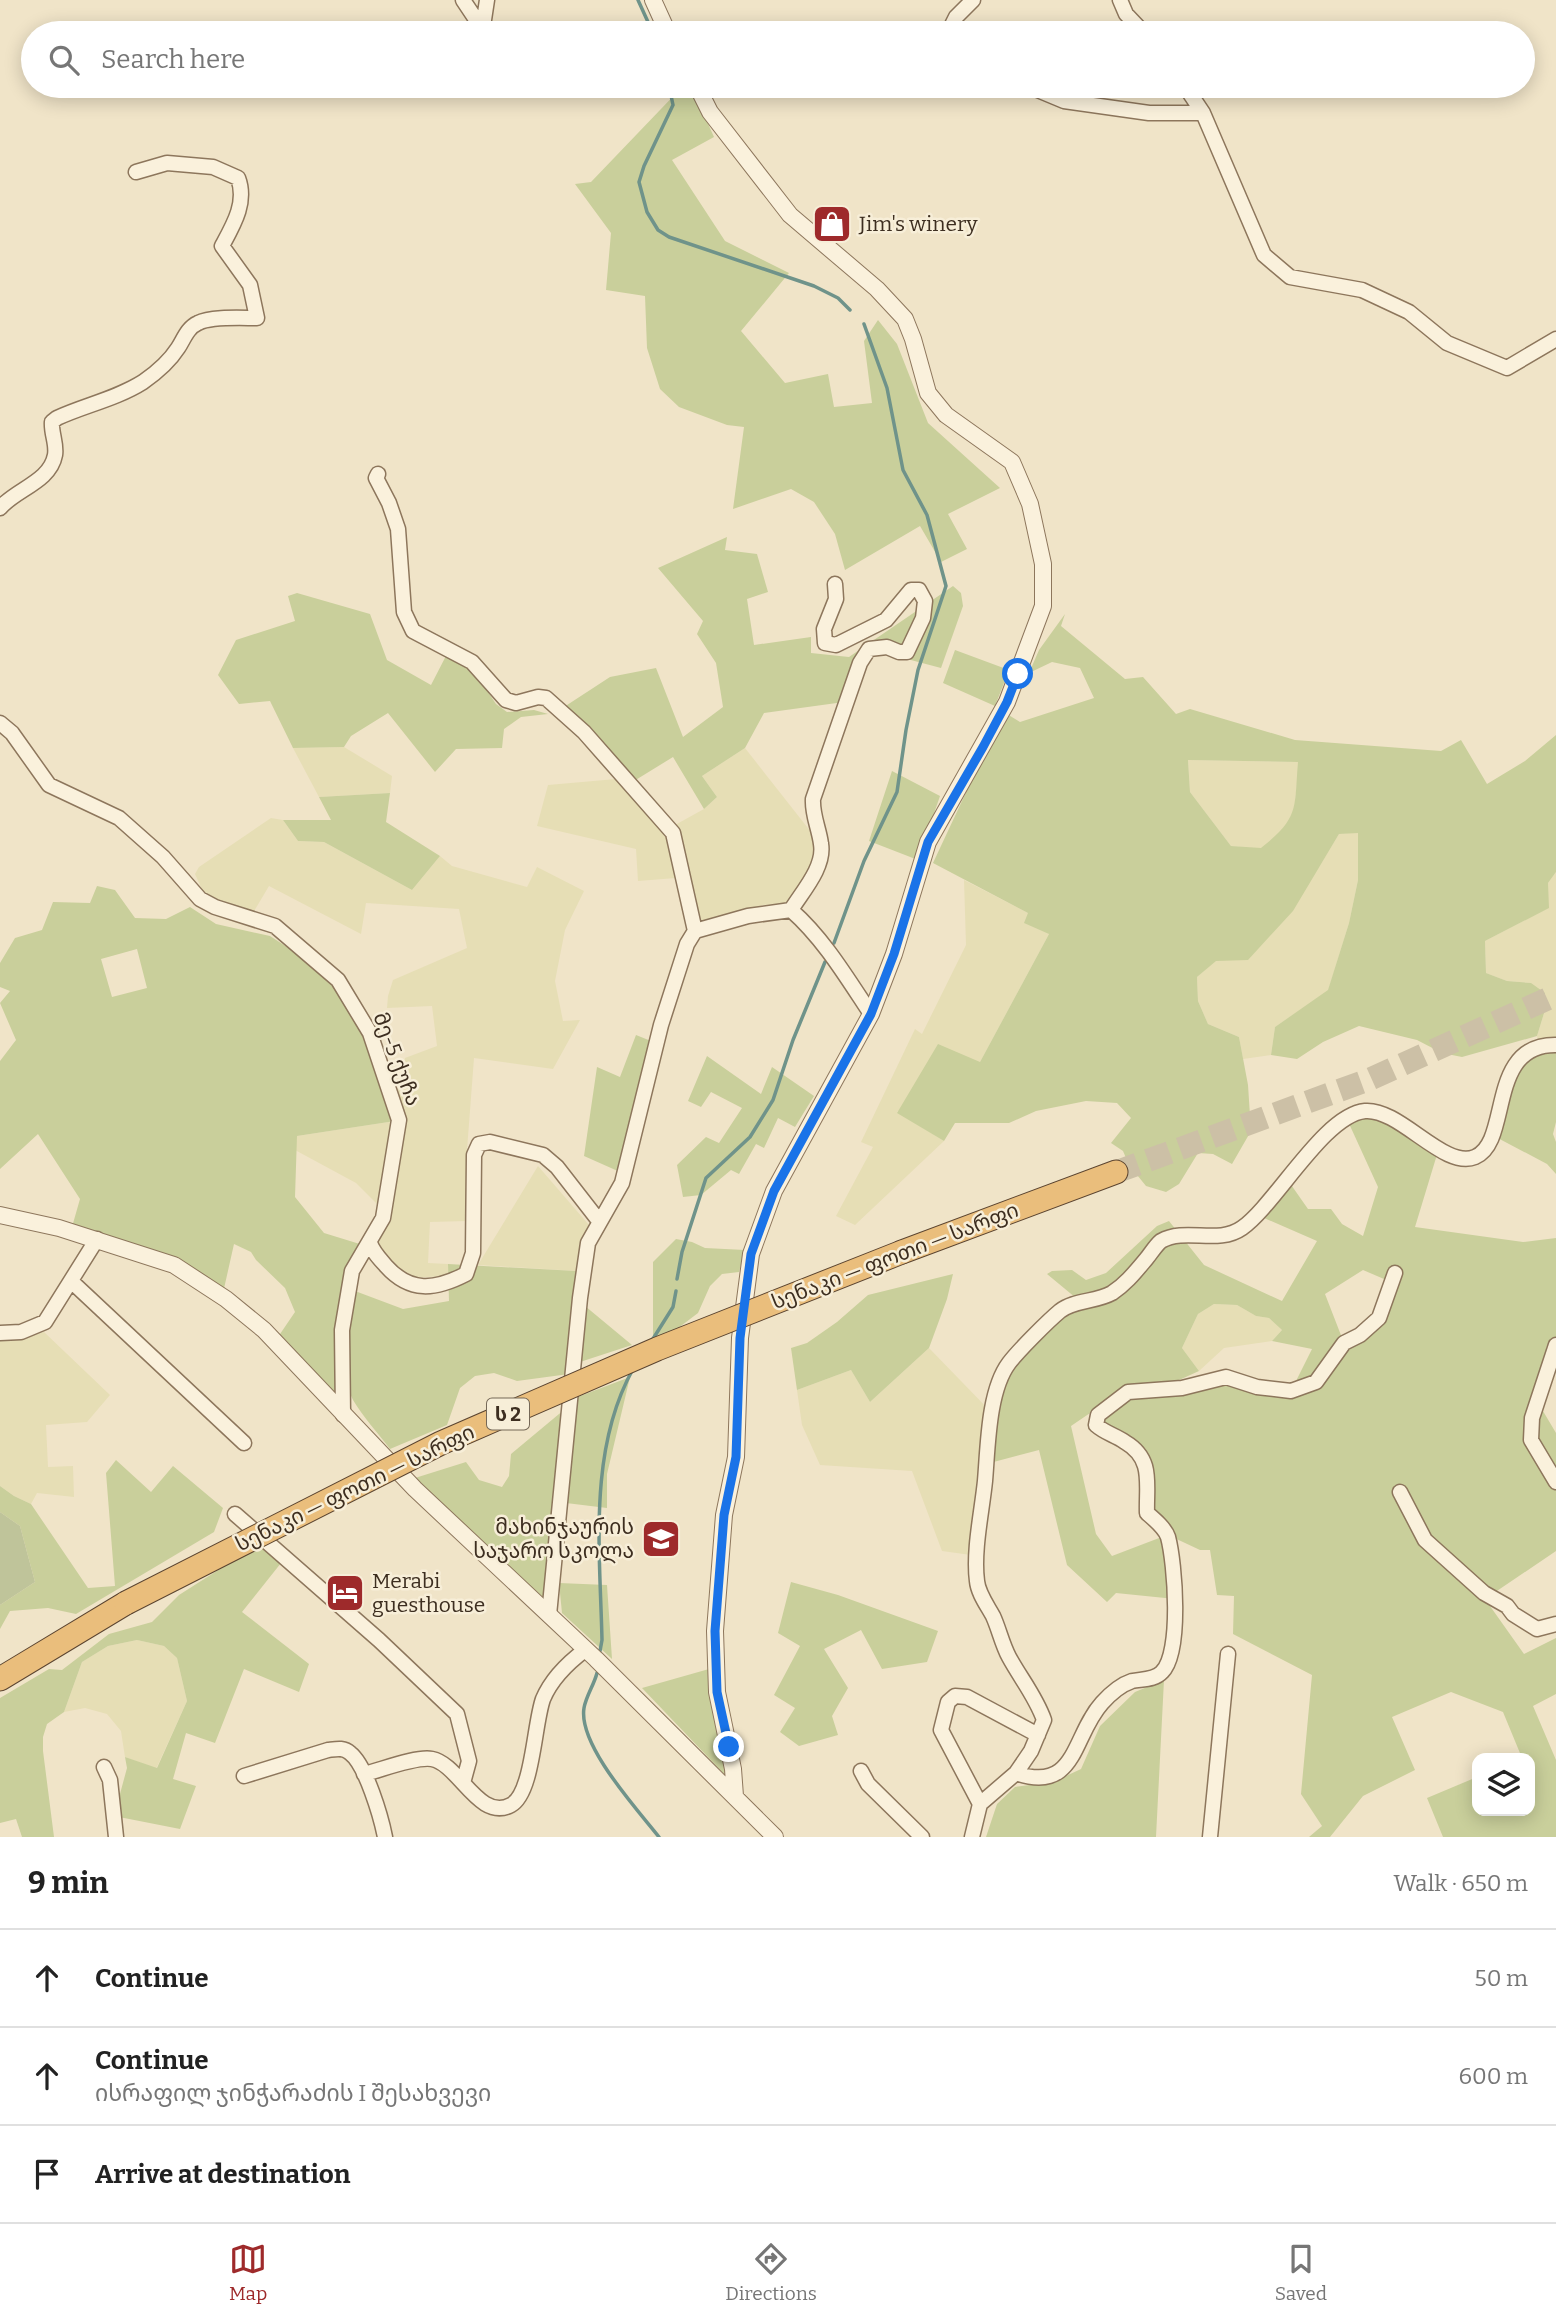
<!DOCTYPE html>
<meta charset="utf-8">
<style>
body{margin:0;font-family:Bitter,"Noto Sans Georgian",serif;background:#f6f6f6;color:#222}
.controls{position:absolute;right:21px;bottom:21px;display:grid;overflow:hidden;border-radius:14px;box-shadow:0 4px 18px #0003}
.controls button{width:63px;height:63px;display:grid;place-items:center;padding:0;border:0;border-bottom:2px solid #e0e0e0;background:#fff;color:#222;font:35px sans-serif}
.stop{position:absolute;width:21px;height:21px;margin:-16px;border:5px solid #1a73e8;border-radius:50%;background:#fff}
.stop.end{background:#1a73e8;border-color:#fff;box-shadow:0 2px 7px #0008}
.list{margin:0;padding:0;list-style:none}
h2{display:flex;justify-content:space-between;align-items:center;height:91px;margin:0;padding:0 28px;font-size:30px}
h2 small{font-size:23px;font-weight:400;color:#767676}
.list li{display:grid;grid-template-columns:46px 1fr auto;gap:21px;align-items:center;box-sizing:border-box;height:98px;padding:0 28px;border-top:2px solid #e0e0e0}
.list b{display:block;font-size:26px;white-space:nowrap}
.list p{margin:0;font-size:23px;white-space:nowrap;color:#767676}
.list em{font-size:23px;font-style:normal;color:#767676}
.icon{flex:none;width:38px;height:38px;fill:none;stroke:currentColor;stroke-width:2;stroke-linecap:round;stroke-linejoin:round}
.map{position:relative;flex:none;width:1556px;height:1837px;overflow:hidden}
.search{position:absolute;background:#fff;box-shadow:0 4px 18px #0003;left:21px;right:21px;top:21px;height:77px;display:flex;align-items:center;gap:18px;box-sizing:border-box;padding:0 24px;border-radius:38px;color:#767676;font-size:26px}
.sheet{height:385px;background:#fff}
nav{display:flex;justify-content:space-around;align-items:center;box-sizing:border-box;height:98px;border-top:2px solid #e0e0e0;background:#fff;font-size:19px;color:#767676}
nav a{display:grid;justify-items:center;gap:4px}
nav .on{color:#9e2a2b}
.map>svg:first-child{display:block}
.farmland{fill:#e6deb5}
.green{fill:#c9cf9b;fill-rule:evenodd}
.cemetery{fill:#bfc49a}
.lines{fill:none;stroke-linecap:round;stroke-linejoin:round}
.stream{stroke:#6f938a;stroke-width:3.5}
.trunk-tunnel{stroke:#ccc0a6;stroke-width:23;stroke-dasharray:23 11;stroke-linecap:butt}
.minor-casing{stroke:#8d765c;stroke-width:17}
.tertiary-casing{stroke:#8d765c;stroke-width:18}
.trunk-casing{stroke:#5b4430;stroke-width:25}
.minor{stroke:#faf1dc;stroke-width:14}
.tertiary{stroke:#faf1dc;stroke-width:16}
.trunk{stroke:#eabe7c;stroke-width:23}
.trunk-bridge-casing{stroke:#5b4430;stroke-width:25;stroke-linecap:butt}
.trunk-bridge{stroke:#eabe7c;stroke-width:23}
.route{stroke:#1a73e8;stroke-width:9}
.labels{text-anchor:middle;stroke-width:5;stroke-linejoin:round;paint-order:stroke}
.shield{fill:#f7eed8;stroke:#756857;stroke-width:2}
.shield-label{font-size:19px;font-weight:bold;fill:#3d2e20}
.poi-label{font-size:21px;fill:#3d2e20;stroke:#f7eed8;text-anchor:start}
.street-label{font-size:21px;fill:#3d2e20;stroke:#f7eed8}
</style>
<div class="map">
<svg width="1556" height="1837" viewBox="0 0 1556 1837">
<rect width="100%" height="100%" fill="#f0e4c8"/>
<path class="farmland" d="M344,747L392,776L390,793L319,797L293,748Z
M745,748L811,832L816,854L792,903L763,905L710,926L701,924L675,825L704,809L717,797L702,776Z
M1188,760L1299,762L1294,813L1283,831L1261,849L1231,846L1190,792Z
M616,779L667,835L676,878L638,881L636,849L537,826L548,785Z
M271,818L283,820L298,841L324,842L412,890L440,856L452,866L527,887L537,867L584,891L565,930L555,981L563,1021L580,1020L553,1069L474,1058L467,1150V1221L430,1222L428,1263L448,1264V1276L405,1278L376,1246L389,1221L406,1120L397,1093L405,1058L437,1046L432,1006L387,1008L388,996L393,980L467,948L459,909L366,903L361,934L269,886L253,913L226,906L205,896L195,874L199,867Z
M1358,832V880L1349,923L1328,991L1275,1027L1271,1055L1243,1059L1239,1037L1208,1024L1198,1001L1197,977L1319,867L1339,834Z
M1556,872V1045L1539,1047L1537,1036L1545,1010L1531,983L1507,981L1486,973L1485,941L1548,908V883Z
M964,880L1028,913L1049,934L980,1062L897,1112L944,1141L855,1225L836,1216L873,1147L861,1142L915,1029L922,1034L966,945Z
M395,1121L381,1208L356,1183L295,1150L297,1136Z
M538,1166L589,1225L582,1242L576,1271L478,1265Z
M1214,1304L1237,1305L1256,1316L1269,1318L1282,1330L1272,1341L1224,1348L1199,1371L1182,1348L1198,1314Z
M44,1332L110,1395L87,1422L46,1425L48,1467L73,1466L74,1497L37,1493L31,1504L14,1496L0,1486V1339H21Z
M929,1348L993,1414L978,1556L942,1551L912,1471L820,1465L802,1425L797,1390L851,1370L870,1402Z
M137,1640L164,1646L177,1658L187,1701L156,1769L125,1757L121,1731L107,1714L85,1708L64,1712L82,1662L108,1646Z"/>
<path class="green" d="M683,86H691L714,137L672,160L725,241L789,273L741,331L785,383L828,374L834,407L872,403L864,341L878,320L897,344L928,423L1000,488L948,514L967,549L941,562L920,526L845,570L835,534L814,502L791,489L733,509L744,427L727,425L679,407L660,389L647,348L645,296L606,290L611,233L575,184L591,182Z
M727,537L725,550L757,554L768,592L747,599L754,645L811,637V653L849,657L953,586L961,593L963,606L941,668L873,650L844,702L764,713L745,748L702,776L717,797L704,809L673,757L634,781L564,707L610,677L656,668L683,737L723,707L716,663L697,634L703,621L658,568Z
M297,593L370,614L387,660L431,685L448,652L470,665L496,704L507,712L534,710L548,714L521,717L504,729L502,748L456,749L435,772L388,713L351,736L344,747L293,748L270,701L239,704L218,675L236,640L295,621L288,596Z
M1065,614L1061,626L1125,679L1143,677L1176,714L1190,709L1295,740L1441,751L1461,740L1487,784L1525,761L1556,735V872L1548,883L1549,908L1485,941L1486,973L1507,981L1531,983L1545,993V1010L1537,1036L1462,1057L1442,1053L1417,1040L1359,1026L1323,1042L1297,1059L1271,1055L1275,1027L1328,990L1349,923L1358,880V833L1339,834L1293,911L1248,960L1216,961L1197,977L1198,1001L1208,1024L1239,1037L1248,1085L1251,1131L1232,1164L1213,1154L1198,1153L1179,1184L1166,1192L1146,1186L1129,1165L1123,1151L1111,1143L1131,1118L1117,1103L1086,1101L1036,1111L1009,1123H955L944,1141L897,1113L938,1044L980,1062L1049,934L1024,923L1028,913L933,863L984,754L1007,714L1020,722L1094,698L1080,668L1052,662L1029,673L1039,650ZM1188,760L1298,762C1294,809 1300,817 1261,848L1231,846L1190,792Z
M955,650L1009,670L995,706L943,683Z
M892,771L940,796L918,860L869,841Z
M390,793L386,822L440,856L412,890L324,842L298,841L283,820H331L319,797Z
M97,886L115,890L135,918L166,919L190,907L216,924L270,936L338,980L366,1034L395,1121L297,1136L295,1197L324,1233L363,1245L345,1273L339,1402L278,1337L295,1312L285,1288L256,1260L251,1252L234,1244L223,1293L72,1227L80,1199L38,1134L0,1169V1061L16,1040L0,1003L10,991L0,987V963L15,938L42,930L53,902L90,903ZM137,949L147,988L112,997L101,959Z
M636,1035L651,1041L620,1172L584,1156L597,1067L620,1077Z
M1556,1045V1122L1553,1134L1556,1142V1174L1547,1164L1492,1135L1520,1061Z
M707,1056L761,1094L772,1067L814,1096L795,1127L778,1118L764,1148L756,1144L739,1174L731,1170L701,1195L683,1197L677,1165L706,1137L719,1143L742,1108L711,1092L701,1107L688,1101Z
M1366,1111L1439,1148L1415,1227L1523,1242L1556,1238V1345L1548,1344L1546,1348L1549,1370L1540,1406L1556,1433V1551L1485,1599L1524,1654L1556,1638V1694L1533,1706L1556,1760V1837H1443L1427,1798L1477,1777V1811H1530V1758H1522L1503,1712L1451,1692L1392,1717L1415,1770L1363,1796L1330,1837H1309L1322,1826L1301,1794L1312,1675L1233,1634L1234,1596L1217,1595L1210,1550H1200L1168,1535L1175,1599L1116,1593L1107,1602L1067,1565L1039,1450L986,1464L1000,1380L1062,1309L1082,1303L1047,1274L1052,1271L1072,1270L1086,1280L1106,1273L1157,1226L1169,1221L1204,1265L1282,1301L1317,1241L1255,1214L1287,1179L1308,1209H1331L1342,1224L1363,1236L1378,1187L1346,1117ZM1363,1270L1391,1282L1379,1318L1344,1343L1325,1294ZM1214,1304L1237,1305L1256,1316L1269,1318L1282,1330L1272,1341L1312,1349L1291,1391L1205,1381L1157,1390L1199,1371L1182,1348L1198,1314ZM1096,1409L1103,1432L1147,1467V1513L1167,1535L1112,1556L1096,1534L1071,1426Z
M676,1239L692,1242L705,1248L745,1250L739,1272L722,1274L710,1286L698,1313L669,1335L653,1339V1262Z
M448,1264L576,1271L569,1374L517,1381L494,1373L475,1376L460,1388L447,1425L390,1449C378,1433 363,1417 353,1400C340,1376 351,1318 355,1291L403,1309L449,1301Z
M953,1274L947,1299L929,1348L870,1402L851,1370L797,1390L791,1348L807,1343L837,1322L868,1295Z
M585,1306L632,1345L580,1362Z
M630,1377L607,1474V1508L566,1503L575,1398Z
M565,1409L545,1605L415,1478L466,1462L479,1480L502,1487L509,1476L511,1454Z
M116,1460L151,1492L173,1466L223,1508L214,1532L76,1614L48,1608L10,1611L0,1629V1605L35,1582L20,1526L0,1512V1486L14,1496L31,1504L88,1588L115,1586L106,1473Z
M260,1536L285,1558L242,1612L309,1664L299,1692L244,1669L215,1743L186,1733L173,1779L196,1786L180,1829L114,1816L127,1768L125,1757L157,1768L187,1701L177,1658L164,1646L137,1640L108,1646L82,1662L64,1712L47,1724L43,1737V1751L54,1837H22L16,1819L0,1823V1698L49,1669L62,1670L109,1634L152,1622L179,1595L245,1553Z
M791,1582L838,1595L938,1631L927,1662L882,1669L861,1630L824,1649L848,1688L832,1716L838,1735L799,1746L780,1732L795,1708L774,1695L800,1646L778,1633Z
M559,1583L607,1585L612,1659L562,1613Z
M709,1669L727,1777L642,1688Z
M1164,1680L1156,1837H986L997,1804L1015,1787L1053,1782L1081,1769L1100,1726L1135,1692Z"/>
<path class="cemetery" d="M0,1512L20,1526L35,1582L0,1605Z"/>
<g class="lines">
<path class="stream" d="M638,0L653,33
M669,86L673,105L644,166L639,182L647,212L658,230L669,237L814,286L838,298L850,310
M834,943L864,861L897,792L906,730L918,670L946,586L927,515L903,470L887,388L864,324
M677,1279L682,1252L706,1178L750,1137L773,1100L793,1040L825,962
M651,1342L673,1307L676,1291
M600,1651L602,1640C600,1551 588,1450 633,1369
M597,1673C594,1685 586,1696 584,1708C578,1745 637,1809 659,1837"/>
<path class="trunk-tunnel" d="M1116,1172L1368,1080L1556,995"/>
<g class="minor-casing">
<path id="minor" d="M463,0L475,18L479,33
M1120,0L1126,14L1144,33
M482,33L487,0
M948,33L956,17L973,0
M1028,86L1064,101L1149,113H1203
M1185,86L1203,113L1264,255L1290,277L1362,290L1409,312L1447,343L1507,368L1556,339
M378,474L376,478L389,503L398,529L404,612L413,631L472,662L506,700L516,703L538,697L546,698L584,732L673,833L695,931
M0,508C16,489 50,482 55,455C57,444 51,433 52,422L57,418C85,405 116,399 143,382C156,373 169,362 178,348C184,339 187,328 198,323C211,316 242,318 257,318L250,285L222,246C234,224 247,202 238,178L213,167L167,163L136,172
M0,723L12,733L49,785L119,818L163,857L200,899L215,907L275,926L338,980L370,1033L399,1120L383,1218L352,1271L342,1330L343,1415
M791,910C824,939 847,978 871,1014
M370,1243C373,1252 379,1258 386,1266C410,1293 435,1290 466,1274L473,1253L474,1155L479,1144L490,1142L543,1155L557,1167L599,1221
M71,1281L244,1443
M0,1333L21,1332L45,1322L97,1239
M1556,1345L1532,1418L1531,1440L1556,1482
M1400,1492L1425,1540L1484,1593L1507,1606L1513,1614L1537,1629L1556,1624
M235,1514L379,1640L457,1714L469,1761L463,1783
M549,1615L580,1298L588,1243L622,1183L661,1025L687,944L695,931L748,916L791,910C802,892 825,867 821,844C819,828 812,815 813,799L860,663L869,649L887,647L899,652H907L923,618L925,601L919,590H911L886,620L836,645L825,643L824,629L836,599L835,584
M104,1767L110,1780L116,1837
M861,1771L868,1784L922,1837
M1016,1773C1077,1794 1072,1736 1102,1703C1111,1693 1120,1685 1132,1681C1142,1679 1155,1680 1162,1672C1182,1653 1175,1563 1168,1537C1165,1528 1154,1519 1147,1513C1146,1484 1154,1459 1125,1442C1115,1435 1105,1433 1096,1425L1098,1415L1128,1392L1182,1388L1226,1377L1257,1387L1291,1391L1316,1382L1344,1343L1360,1335L1379,1318L1395,1273
M364,1774C381,1770 416,1756 432,1759C459,1764 479,1822 511,1805C533,1793 534,1724 543,1699C551,1680 569,1662 585,1650
M244,1776L328,1750C336,1749 344,1747 350,1753C366,1765 381,1817 385,1837
M980,1804L941,1730L948,1702L955,1696L967,1697L1038,1735
M972,1837L980,1804L1016,1773L1031,1751L1044,1720C1036,1697 1021,1679 1009,1657C1002,1644 999,1629 993,1616C987,1605 978,1593 977,1581C973,1551 982,1511 985,1481C988,1447 988,1391 1009,1363C1018,1351 1048,1321 1060,1311C1074,1300 1096,1302 1112,1293C1126,1284 1136,1271 1147,1258C1151,1253 1156,1245 1161,1241C1186,1227 1218,1245 1242,1228C1276,1204 1324,1115 1365,1111C1400,1108 1444,1170 1475,1157C1512,1142 1486,1044 1556,1045
M1210,1837L1228,1654"/>
</g>
<g class="tertiary-casing">
<path id="tertiary" d="M653,0L668,33
M697,86L710,112L790,215L877,289L905,319L913,339L928,393L946,415L1012,462L1030,504L1043,564V606L1007,702L928,842L894,954L871,1014L774,1191L751,1254L740,1338L736,1457L724,1515L715,1631L717,1692L733,1769L735,1796
M0,1215L59,1228L174,1265L226,1299L264,1330L415,1489L596,1659L775,1837"/>
</g>
<g class="trunk-casing">
<path id="trunk" d="M902,1252L1116,1172
M0,1679L126,1603"/>
</g>
<use href="#minor" class="minor"/>
<use href="#tertiary" class="tertiary"/>
<use href="#trunk" class="trunk"/>
<g class="trunk-bridge-casing">
<path id="trunk-bridge" d="M126,1603L441,1443L657,1349L902,1252"/>
</g>
<use href="#trunk-bridge" class="trunk-bridge"/>
</g>
<g class="lines">
<path class="route" d="M729,1747L717,1692L715,1631L724,1515L736,1457L740,1338L751,1254L774,1191L871,1014L894,954L928,842L983,747L1007,702L1018,674"/>
</g>
<defs>
<g id="shop-square" transform="scale(2.0125)"><rect x="-9" y="-9" width="18" height="18" rx="4" fill="#9e2a2b" stroke="#f7eed8"/><path d="M-5-2.5h2.3a2.7 3.5 0 0 1 5.4 0H5L5.5 6h-11ZM-1.5-2.5h3a1.5 2.3 0 0 0-3 0Z" fill="#fff"/></g>
<g id="school-square" transform="scale(2.0125)"><rect x="-9" y="-9" width="18" height="18" rx="4" fill="#9e2a2b" stroke="#f7eed8"/><path d="M0-5L7-2L0 1L-7-2ZM-4 1L0 2.5L4 1V4Q0 6-4 4Z" fill="#fff"/></g>
<g id="hotel-square" transform="scale(2.0125)"><rect x="-9" y="-9" width="18" height="18" rx="4" fill="#9e2a2b" stroke="#f7eed8"/><path d="M-6-4.5h1.5V1H6V5H4.5V3h-9V5H-6ZM-4 0a1.8 1.8 0 1 1 3.6 0ZM.5 0V-2.5h3Q6-2.5 6 0Z" fill="#fff"/></g>
</defs>
<g fill-rule="evenodd">
<use href="#shop-square" x="832" y="224"/>
<use href="#school-square" x="661" y="1539"/>
<use href="#hotel-square" x="345" y="1593"/>
</g>
<g class="labels">
<rect class="shield" x="487" y="1398.5" width="42" height="31" rx="5"/>
<g class="shield-label">
<text x="508" y="1421">ს 2</text>
</g>
<g class="poi-label">
<text x="859" y="231">Jim's winery</text>
<text x="634" y="1534" text-anchor="end">მახინჯაურის<tspan x="634" dy="24">საჯარო სკოლა</tspan></text>
<text x="372" y="1588">Merabi<tspan x="372" dy="24">guesthouse</tspan></text>
</g>
<g class="street-label">
<text transform="translate(397 1059) rotate(69)" y="7">მე-5 ქუჩა</text>
<text transform="translate(895 1256) rotate(-21)" y="7">სენაკი — ფოთი — სარფი</text>
<text transform="translate(355 1488) rotate(-26)" y="7">სენაკი — ფოთი — სარფი</text>
</g>
</g>
</svg>
<div class="controls">
<button><svg class="icon" aria-label="layers" viewBox="0 0 24 24"><path d="M12 4l9 5-9 5-9-5zM3 14l9 5 9-5"/></svg></button>
</div>
<div class="stop" style="left:1018px;top:674px"></div>
<div class="stop end" style="left:729px;top:1747px"></div>
<div class="search"><svg class="icon" aria-label="search" viewBox="0 0 24 24"><circle cx="10" cy="10" r="6"/><path d="M15 15l6 6"/></svg>Search here</div>
</div>
<section class="sheet">
<h2>9 min<small>Walk · 650 m</small></h2>
<ul class="list">
<li><svg class="icon" aria-label="ahead" viewBox="0 0 24 24"><path d="M12 20V5M6 11l6-6 6 6"/></svg><div><b>Continue</b></div><em>50 m</em></li>
<li><svg class="icon" aria-label="ahead" viewBox="0 0 24 24"><path d="M12 20V5M6 11l6-6 6 6"/></svg><div><b>Continue</b><p>ისრაფილ ჯინჭარაძის I შესახვევი</p></div><em>600 m</em></li>
<li><svg class="icon" aria-label="arrive" viewBox="0 0 24 24"><path d="M6 21V4h12l-3 4 3 4H6"/></svg><div><b>Arrive at destination</b></div></li>
</ul>
</section>
<nav>
<a class="on"><svg class="icon" aria-label="map" viewBox="0 0 24 24"><path d="M3 6l6-2 6 2 6-2v14l-6 2-6-2-6 2zM9 4v14M15 6v14"/></svg>Map</a>
<a><svg class="icon" aria-label="directions" viewBox="0 0 24 24"><path d="M12 3l9 9-9 9-9-9zM9 14v-3h6M13 9l2 2-2 2"/></svg>Directions</a>
<a><svg class="icon" aria-label="saved" viewBox="0 0 24 24"><path d="M7 4h10v16l-5-4-5 4z"/></svg>Saved</a>
</nav>
